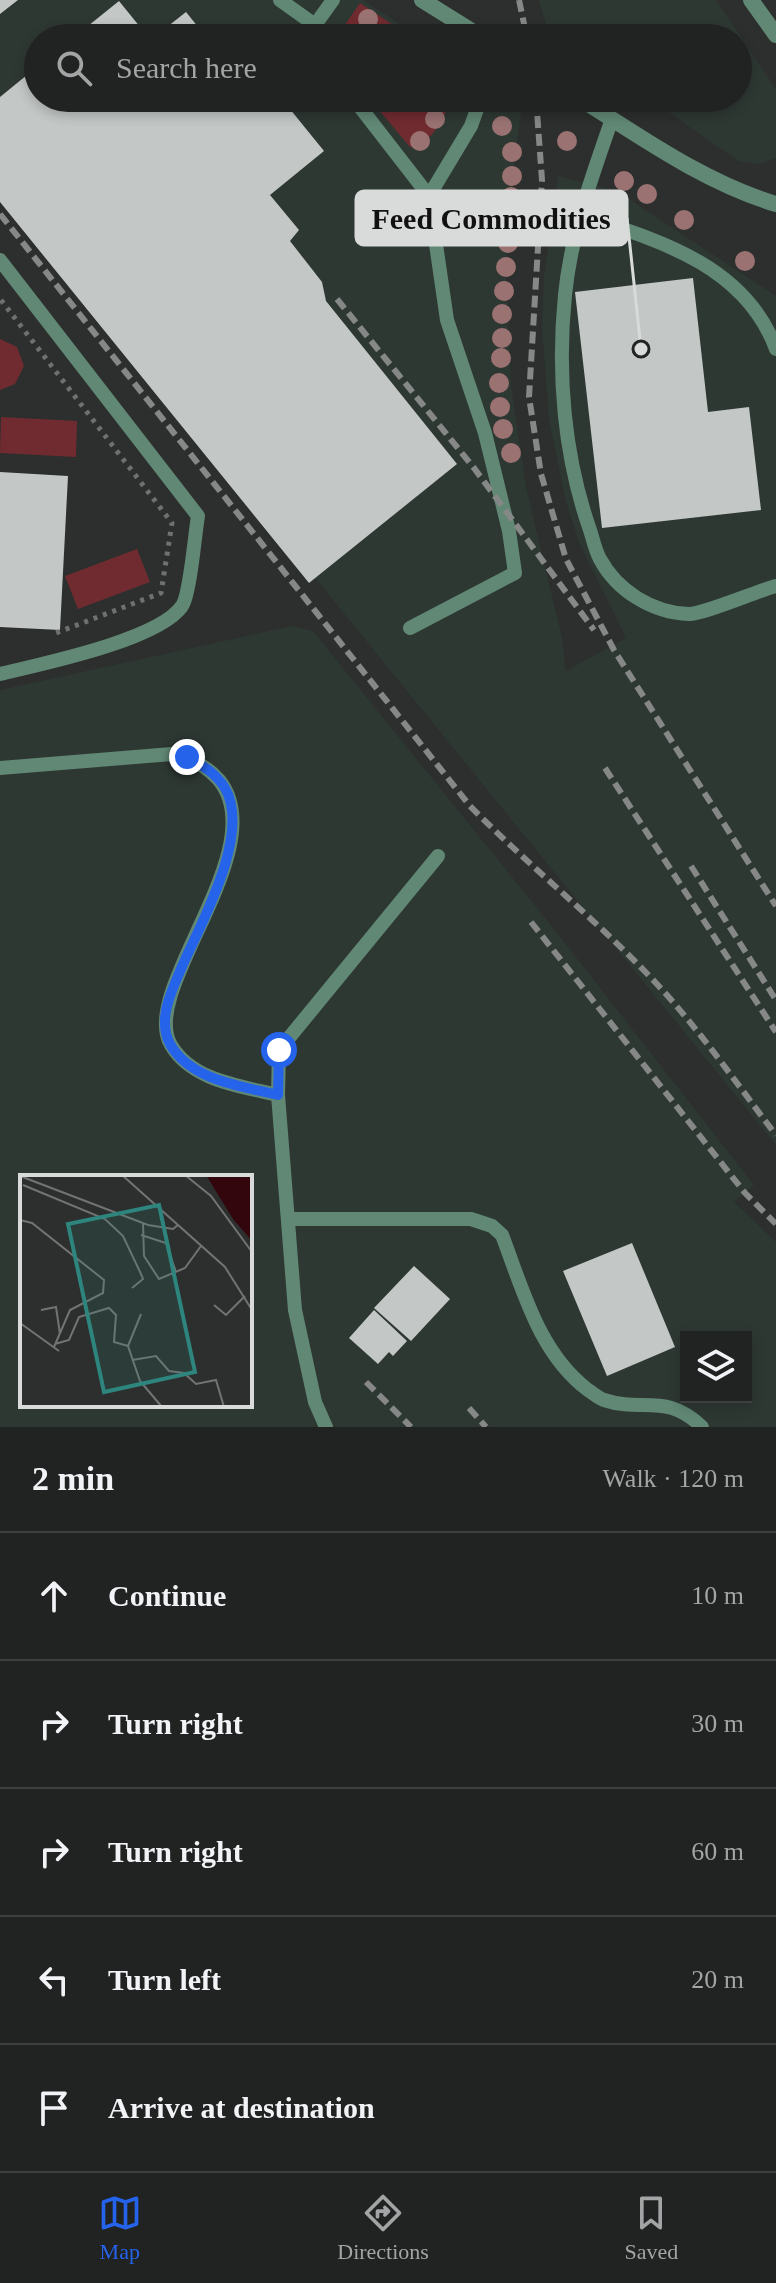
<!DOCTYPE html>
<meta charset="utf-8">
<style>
body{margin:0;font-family:Georgia,serif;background:#2d2f2f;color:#f1f3f6}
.controls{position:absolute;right:24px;bottom:24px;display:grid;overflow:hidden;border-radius:0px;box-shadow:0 4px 12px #0003}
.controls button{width:72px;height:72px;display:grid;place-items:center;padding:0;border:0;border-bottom:2px solid #3e4040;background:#212322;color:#f1f3f6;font:40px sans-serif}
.stop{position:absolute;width:24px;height:24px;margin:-18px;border:6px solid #2563eb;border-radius:50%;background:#fff}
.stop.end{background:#2563eb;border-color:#fff;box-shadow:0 2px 8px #0008}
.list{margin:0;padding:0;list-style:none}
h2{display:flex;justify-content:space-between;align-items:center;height:104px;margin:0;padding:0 32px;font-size:34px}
h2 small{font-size:26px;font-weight:400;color:#a2a4a5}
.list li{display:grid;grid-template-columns:52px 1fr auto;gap:24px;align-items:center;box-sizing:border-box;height:128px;padding:0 32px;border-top:2px solid #3e4040}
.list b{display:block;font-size:30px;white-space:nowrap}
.list em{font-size:26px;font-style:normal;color:#a2a4a5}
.icon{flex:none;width:44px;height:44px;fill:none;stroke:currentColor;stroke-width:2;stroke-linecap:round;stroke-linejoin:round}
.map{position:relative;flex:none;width:776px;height:1427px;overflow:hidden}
.search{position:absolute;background:#212322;box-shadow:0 4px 12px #0003;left:24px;right:24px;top:24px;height:88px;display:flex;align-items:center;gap:20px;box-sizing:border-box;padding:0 28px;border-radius:44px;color:#a2a4a5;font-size:30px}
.sheet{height:744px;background:#212322}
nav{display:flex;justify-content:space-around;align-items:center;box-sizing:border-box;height:112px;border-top:2px solid #3e4040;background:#212322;font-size:22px;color:#a2a4a5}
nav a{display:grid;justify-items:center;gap:4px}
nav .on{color:#2563eb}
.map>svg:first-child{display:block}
.built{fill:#2e3833;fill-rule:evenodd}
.green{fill:#702b30}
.building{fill:#c3c7c5}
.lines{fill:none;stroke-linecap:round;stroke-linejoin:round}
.path{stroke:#6e716f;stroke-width:5;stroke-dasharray:4 6;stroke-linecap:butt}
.service{stroke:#618875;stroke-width:14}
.tertiary{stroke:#618875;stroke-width:16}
.rail{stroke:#858886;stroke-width:6;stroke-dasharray:12 6;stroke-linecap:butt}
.tree{fill:#9a7272}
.route{stroke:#2563eb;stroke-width:10}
.inset-road{fill:none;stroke:#717472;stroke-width:2}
.view{fill:#2d857e;fill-opacity:0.15;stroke:#2d857e;stroke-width:4}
.inset-edge{fill:none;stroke:#d9dbda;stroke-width:4}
.leader{fill:none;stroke:#d9dbda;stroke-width:3}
.callout-dot{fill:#d9dbda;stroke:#222523;stroke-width:3}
.callout{fill:#d9dbda;stroke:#d9dbda;stroke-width:3}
.callout-label{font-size:30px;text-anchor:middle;font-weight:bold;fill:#111}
</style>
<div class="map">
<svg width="776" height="1427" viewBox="0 0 776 1427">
<rect width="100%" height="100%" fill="#2c2f2d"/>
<path class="built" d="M0,0H363L421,38H38V98H513L522,104L508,215L506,272L511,385L526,487L562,638L566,671L626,638L579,542L566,502L549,419L542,327L544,276L558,176L615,190L776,296V1145L316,579L309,583L0,201Z
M539,0H716L776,89V158L759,164L738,161L649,98H738V38H565L546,24Z
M292,626L313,631L554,929L754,1185L734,1202L776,1242V1427H0V690ZM22,1177H250V1405H22ZM686,1337H746V1397H686Z"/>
<path class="green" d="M360,3L413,38H336Z
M369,98H454C443,115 432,147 410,147Z
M0,339L17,347L24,366L15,384L0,390Z
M1,417L77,421L76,457L0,453Z
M137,549L150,582L78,609L65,576Z"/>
<path class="building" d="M0,0H18L0,14Z
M119,1L149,38H73Z
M186,12L207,38H153Z
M38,66V98H281L324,151L270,195L299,230L290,241L322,282L326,301L457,464L309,583L0,202V97Z
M693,278L708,412L749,407L761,510L602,528L575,292Z
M0,472L68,476L60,630L0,627Z
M632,1243L675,1347L607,1376L563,1271Z
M414,1266L450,1299L411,1341L374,1308Z
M374,1310L407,1341L393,1356L389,1352L378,1364L349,1338Z"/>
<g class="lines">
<path class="path" d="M1,300L172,523L161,593L56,633"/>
<path class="service" d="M280,0L315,25L318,38
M315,25L333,0
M353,98L429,196L447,320L485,433L509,531L515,573L410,628
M612,119C592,176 571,234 565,295C557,373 564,456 590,530C593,539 595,550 600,559C617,591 653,613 689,614C704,614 757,591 776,586
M429,196L471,126L481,98
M580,215C658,240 745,265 776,349
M0,260L198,516C195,533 190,595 182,606C159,640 41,664 0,674
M0,768L172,754C191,758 206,765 219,780C275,849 138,990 171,1045C192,1081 241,1086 278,1095
M288,1219H471L492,1226L502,1235C523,1290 539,1353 588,1390C593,1393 598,1398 604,1400C643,1413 666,1392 702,1427
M326,1427L315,1402L295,1310L278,1095L279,1050L438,856"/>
<path class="tertiary" d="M422,0L483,38
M751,0L776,35
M579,98C641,137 705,183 776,204"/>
<path class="rail" d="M519,0L527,38
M536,98L542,180L529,397L541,474L566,559L614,650L776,906
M0,214L470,806C530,867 597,920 655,982C699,1029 737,1084 776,1135
M337,299L474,468L594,630
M605,768L776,1032
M691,866L776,1000
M531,922L745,1193L776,1224
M366,1382L411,1427
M469,1408L486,1427"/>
</g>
<g class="tree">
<circle cx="368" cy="19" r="10"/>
<circle cx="435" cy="119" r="10"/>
<circle cx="502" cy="126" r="10"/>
<circle cx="420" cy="141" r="10"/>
<circle cx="567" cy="141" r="10"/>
<circle cx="512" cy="152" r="10"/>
<circle cx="512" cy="176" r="10"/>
<circle cx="624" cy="181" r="10"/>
<circle cx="647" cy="194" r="10"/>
<circle cx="511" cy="197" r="10"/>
<circle cx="684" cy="220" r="10"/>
<circle cx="508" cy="243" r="10"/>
<circle cx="745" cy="261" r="10"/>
<circle cx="506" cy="267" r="10"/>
<circle cx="504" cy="291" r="10"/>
<circle cx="502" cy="314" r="10"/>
<circle cx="502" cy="338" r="10"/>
<circle cx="501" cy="358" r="10"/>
<circle cx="499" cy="383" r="10"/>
<circle cx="500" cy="407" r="10"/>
<circle cx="503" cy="429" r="10"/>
<circle cx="511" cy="453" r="10"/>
</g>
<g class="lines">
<path class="route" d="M187,757C201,764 216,773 225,788C251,833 203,920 184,962C174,986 156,1018 170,1044C191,1081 242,1086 278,1095L279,1050"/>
</g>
<g transform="translate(20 1175)">
<rect width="232" height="232" fill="#2c2f2d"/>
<path d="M186,0H232V66L213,44Z" fill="#32060c"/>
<path class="inset-road" d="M102,0L205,92L232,135M165,0L191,21L232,77M0,1L128,50L153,54L158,50M3,10L85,44L103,61L121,99L123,104L112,113M0,45L12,48L84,105L83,118L50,135L34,172M123,48L124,81L139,104L165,93L181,71M121,60L146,68L156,97M194,130L206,140L225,121M21,135L36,132L40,159M121,139L108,171L120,206L142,232M0,148L39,176M35,169L49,165L59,142L89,133L96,140L94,167L108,171M112,185L136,181L149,196L164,198L176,209L196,205L204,232"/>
<path class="view" d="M139,30L175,197L84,217L48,49Z"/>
<rect width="232" height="232" class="inset-edge"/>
</g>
<path class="leader" d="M641 349L627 218"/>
<circle class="callout-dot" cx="641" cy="349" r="8"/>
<rect class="callout" x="356" y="191" width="271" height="54" rx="8"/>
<g class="callout-label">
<text x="491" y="229">Feed Commodities</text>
</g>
</svg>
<div class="controls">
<button><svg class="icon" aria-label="layers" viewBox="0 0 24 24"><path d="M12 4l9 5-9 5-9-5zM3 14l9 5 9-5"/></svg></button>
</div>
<div class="stop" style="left:279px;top:1050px"></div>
<div class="stop end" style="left:187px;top:757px"></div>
<div class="search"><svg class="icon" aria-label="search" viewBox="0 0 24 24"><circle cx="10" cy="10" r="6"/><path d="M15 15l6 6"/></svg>Search here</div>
</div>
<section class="sheet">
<h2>2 min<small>Walk · 120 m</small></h2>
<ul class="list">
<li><svg class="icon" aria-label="ahead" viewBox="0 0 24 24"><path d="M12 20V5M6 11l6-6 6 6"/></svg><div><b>Continue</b></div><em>10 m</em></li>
<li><svg class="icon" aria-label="right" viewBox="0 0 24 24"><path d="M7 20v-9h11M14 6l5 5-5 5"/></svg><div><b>Turn right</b></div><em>30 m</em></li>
<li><svg class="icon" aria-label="right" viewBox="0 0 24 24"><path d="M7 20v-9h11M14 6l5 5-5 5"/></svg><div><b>Turn right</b></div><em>60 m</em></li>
<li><svg class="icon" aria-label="left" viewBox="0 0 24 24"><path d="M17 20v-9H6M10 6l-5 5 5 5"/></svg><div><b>Turn left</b></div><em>20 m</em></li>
<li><svg class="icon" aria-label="arrive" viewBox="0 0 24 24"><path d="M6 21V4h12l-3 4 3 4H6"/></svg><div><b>Arrive at destination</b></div></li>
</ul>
</section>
<nav>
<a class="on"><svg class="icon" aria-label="map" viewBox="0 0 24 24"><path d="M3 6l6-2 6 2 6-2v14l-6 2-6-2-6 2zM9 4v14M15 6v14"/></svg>Map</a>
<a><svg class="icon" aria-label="directions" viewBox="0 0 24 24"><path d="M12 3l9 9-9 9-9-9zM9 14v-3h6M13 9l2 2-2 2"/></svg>Directions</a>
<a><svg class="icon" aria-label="saved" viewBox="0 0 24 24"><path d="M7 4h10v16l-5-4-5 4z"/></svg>Saved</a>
</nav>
